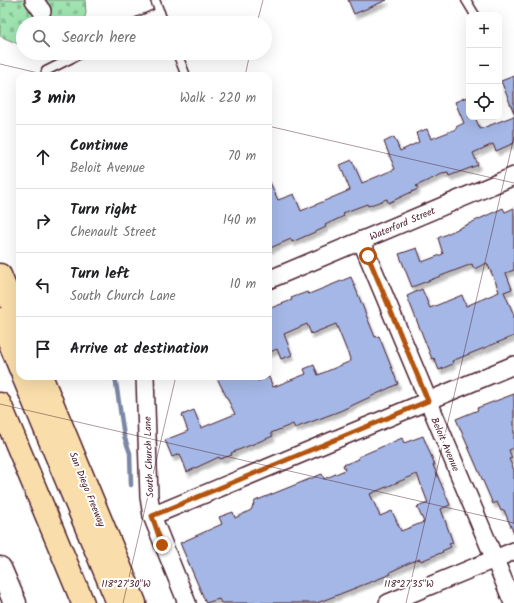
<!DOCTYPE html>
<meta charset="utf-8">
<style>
body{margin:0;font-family:Kalam,sans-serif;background:#f2f2f2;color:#202124}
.controls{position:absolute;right:12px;top:12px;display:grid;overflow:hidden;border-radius:8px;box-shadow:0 4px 16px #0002}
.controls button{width:36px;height:36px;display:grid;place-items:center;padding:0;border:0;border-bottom:1px solid #e0e0e0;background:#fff;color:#202124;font:20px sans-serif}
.stop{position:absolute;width:12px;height:12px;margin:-9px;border:3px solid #b45309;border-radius:50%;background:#fff}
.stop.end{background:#b45309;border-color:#fff;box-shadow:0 1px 4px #0008}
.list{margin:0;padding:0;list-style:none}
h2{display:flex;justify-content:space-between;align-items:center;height:52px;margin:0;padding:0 16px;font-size:17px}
h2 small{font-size:13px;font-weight:400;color:#757577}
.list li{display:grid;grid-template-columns:26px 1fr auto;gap:12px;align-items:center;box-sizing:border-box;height:64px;padding:0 16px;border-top:1px solid #e0e0e0}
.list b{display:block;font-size:15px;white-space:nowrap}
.list p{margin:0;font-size:13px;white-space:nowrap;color:#757577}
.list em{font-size:13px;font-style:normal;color:#757577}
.icon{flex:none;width:22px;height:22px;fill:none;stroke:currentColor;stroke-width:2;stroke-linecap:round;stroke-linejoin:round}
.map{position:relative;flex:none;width:514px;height:603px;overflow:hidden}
.search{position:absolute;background:#fff;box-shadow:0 4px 16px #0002;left:16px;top:16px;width:256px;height:44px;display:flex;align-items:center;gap:10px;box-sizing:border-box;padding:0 14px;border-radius:22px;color:#757577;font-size:15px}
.panel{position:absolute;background:#fff;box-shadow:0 4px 16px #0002;left:16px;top:72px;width:256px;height:308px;border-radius:12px}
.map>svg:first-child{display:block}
.cemetery{fill:url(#cemetery-stones);stroke:#74816e}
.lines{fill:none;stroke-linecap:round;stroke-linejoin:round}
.stream{stroke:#7b87a5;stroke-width:4.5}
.building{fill:#a4b7e6;stroke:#4a1f2b;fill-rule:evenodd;filter:url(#shadow)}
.lane-casing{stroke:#4a1f2b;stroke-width:11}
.street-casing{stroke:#4a1f2b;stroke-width:20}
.secondary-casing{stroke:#4a1f2b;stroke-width:25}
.highway-casing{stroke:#4a1f2b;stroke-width:25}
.lane{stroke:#fff;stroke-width:8}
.street{stroke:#fff;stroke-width:17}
.secondary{stroke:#fff;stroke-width:22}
.highway{stroke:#f9deab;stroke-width:22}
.route{stroke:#b45309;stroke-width:5}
.ticks{fill:none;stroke:#4a1f2b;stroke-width:1;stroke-opacity:0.45}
.labels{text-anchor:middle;stroke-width:4;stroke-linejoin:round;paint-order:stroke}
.street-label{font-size:10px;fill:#4a1f2b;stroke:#fff}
.ticks-label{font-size:10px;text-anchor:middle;fill:#4a1f2b;stroke:#fff;stroke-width:4;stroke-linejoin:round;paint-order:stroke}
</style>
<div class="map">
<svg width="514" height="603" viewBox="0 0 514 603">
<defs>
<pattern id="cemetery-stones" width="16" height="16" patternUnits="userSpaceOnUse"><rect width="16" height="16" fill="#9ee3b0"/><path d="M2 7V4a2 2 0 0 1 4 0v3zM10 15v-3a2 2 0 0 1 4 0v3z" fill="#8ac298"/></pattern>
<filter id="shadow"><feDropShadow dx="2.5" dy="4.5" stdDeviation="1" flood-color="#0004"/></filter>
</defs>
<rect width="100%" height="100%" fill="#fff"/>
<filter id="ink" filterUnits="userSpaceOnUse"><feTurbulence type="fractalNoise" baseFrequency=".025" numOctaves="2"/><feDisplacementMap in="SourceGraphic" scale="8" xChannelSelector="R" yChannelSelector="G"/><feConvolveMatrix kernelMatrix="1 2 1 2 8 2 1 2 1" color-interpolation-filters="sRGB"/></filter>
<g filter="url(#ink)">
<path class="cemetery" d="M0,0H85L86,13L83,23H23V46L0,36Z"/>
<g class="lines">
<path class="stream" d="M115,376L124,436L130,453L131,485"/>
</g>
<path class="building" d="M348,0H387L354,14Z
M514,76V113L501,81Z
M469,96V117H475L480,129L514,116V143L496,151L493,144L473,153L478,165L449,176L448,173L442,174L416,186L418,189L388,203L387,199L368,206L367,204L343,213L344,216L325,225L326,227L322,229L292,242L291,239L268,249V178L278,200L294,194L301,211L350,190L340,165L352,160L362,183L395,169L384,142L394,137L400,151L419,142L416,133L427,129L431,139L456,129V127L464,123L455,102Z
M503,208L505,212L514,208V270L506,273L512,289L504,292L514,315V336L452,361L453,364L439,370L434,358L432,359L407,296L422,289L430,308L462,295L466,306L499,292L496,283L487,263L474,269L472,264L412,287L399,254L417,248L422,262L443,254L438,238Z
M351,277L375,337L379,336L398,384L340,411L295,428L293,424L271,433L273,436L231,453L232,455L220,459L219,457L187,472L180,454L172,457L165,440L188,431L182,415L194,410L201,428L235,414L216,376H256L258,381L269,377L273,387L306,374L304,369L314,365L318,375L351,361L336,324L311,334L307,324L284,334L292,355L281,359L277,349L268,353V309L292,300L291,298L307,292L309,294Z
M514,394V448L509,450L512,458L509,459L514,470V534L504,510L501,511L497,502L493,504L456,419L478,410L477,408Z
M423,436L435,465H433L450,505L441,509L453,543L449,544L451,547L442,551L443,552L421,561L420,559L409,563L390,572L391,574L317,603H221L219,599L206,603L180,543L222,524L219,517L233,512L235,518L251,510L255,501L322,474L324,479L345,470L343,465L359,459L358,457L402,438L404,443ZM417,474L428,503L417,507L424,522L401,531L392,511L380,516L370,494Z"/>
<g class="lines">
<g class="lane-casing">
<path id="lane" d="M155,0L164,23
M466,0L475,15
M135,23L160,12
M177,53L186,76
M45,76L46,71L82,53"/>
</g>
<g class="street-casing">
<path id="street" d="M34,0L42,11
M361,240L513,603
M268,280L514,176
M145,376L149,497L152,516L187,603
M152,516L514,365
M388,603L514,551"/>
</g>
<g class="secondary-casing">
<path id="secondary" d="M0,568L15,603"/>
</g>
<g class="highway-casing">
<path id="highway" d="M0,275L20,324
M0,319L20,368
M23,376L118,603
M41,376L135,603
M0,404L83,603"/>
</g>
<use href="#lane" class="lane"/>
<use href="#street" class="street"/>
<use href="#secondary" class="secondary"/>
<use href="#highway" class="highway"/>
</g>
</g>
<g class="lines" filter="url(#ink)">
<path class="route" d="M162,545L152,516L428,401L368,256"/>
</g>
<path class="ticks" d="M257,23L263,0M0,64L51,76M245,76L250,53M268,126L514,183M0,404L514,523M123,603L176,376M406,603L514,137"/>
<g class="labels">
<g class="street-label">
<text transform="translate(402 223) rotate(-23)" y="4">Waterford Street</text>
<text transform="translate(446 444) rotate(67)" y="4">Beloit Avenue</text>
<text transform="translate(148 457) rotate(-92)" y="4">South Church Lane</text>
<text transform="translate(88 489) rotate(68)" y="4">San Diego Freeway</text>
</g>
</g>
<g class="ticks-label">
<text x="126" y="587">118°27'30"W</text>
<text x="409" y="587">118°27'35"W</text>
</g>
</svg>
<div class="controls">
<button>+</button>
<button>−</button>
<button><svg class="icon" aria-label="locate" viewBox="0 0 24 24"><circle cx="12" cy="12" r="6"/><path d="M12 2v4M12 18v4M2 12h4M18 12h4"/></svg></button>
</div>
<div class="stop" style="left:368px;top:256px"></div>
<div class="stop end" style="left:162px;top:545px"></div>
<div class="search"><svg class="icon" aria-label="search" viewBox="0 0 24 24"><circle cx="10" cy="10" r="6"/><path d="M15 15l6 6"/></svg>Search here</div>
<section class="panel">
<h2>3 min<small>Walk · 220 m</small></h2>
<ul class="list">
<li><svg class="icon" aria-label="ahead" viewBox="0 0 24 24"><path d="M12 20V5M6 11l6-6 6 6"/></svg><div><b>Continue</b><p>Beloit Avenue</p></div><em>70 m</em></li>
<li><svg class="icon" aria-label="right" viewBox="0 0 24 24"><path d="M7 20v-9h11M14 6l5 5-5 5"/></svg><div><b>Turn right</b><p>Chenault Street</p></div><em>140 m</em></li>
<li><svg class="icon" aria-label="left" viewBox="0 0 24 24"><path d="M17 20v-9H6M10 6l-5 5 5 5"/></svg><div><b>Turn left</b><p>South Church Lane</p></div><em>10 m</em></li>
<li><svg class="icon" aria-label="arrive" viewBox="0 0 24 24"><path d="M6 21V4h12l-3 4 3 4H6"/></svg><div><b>Arrive at destination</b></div></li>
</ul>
</section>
</div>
